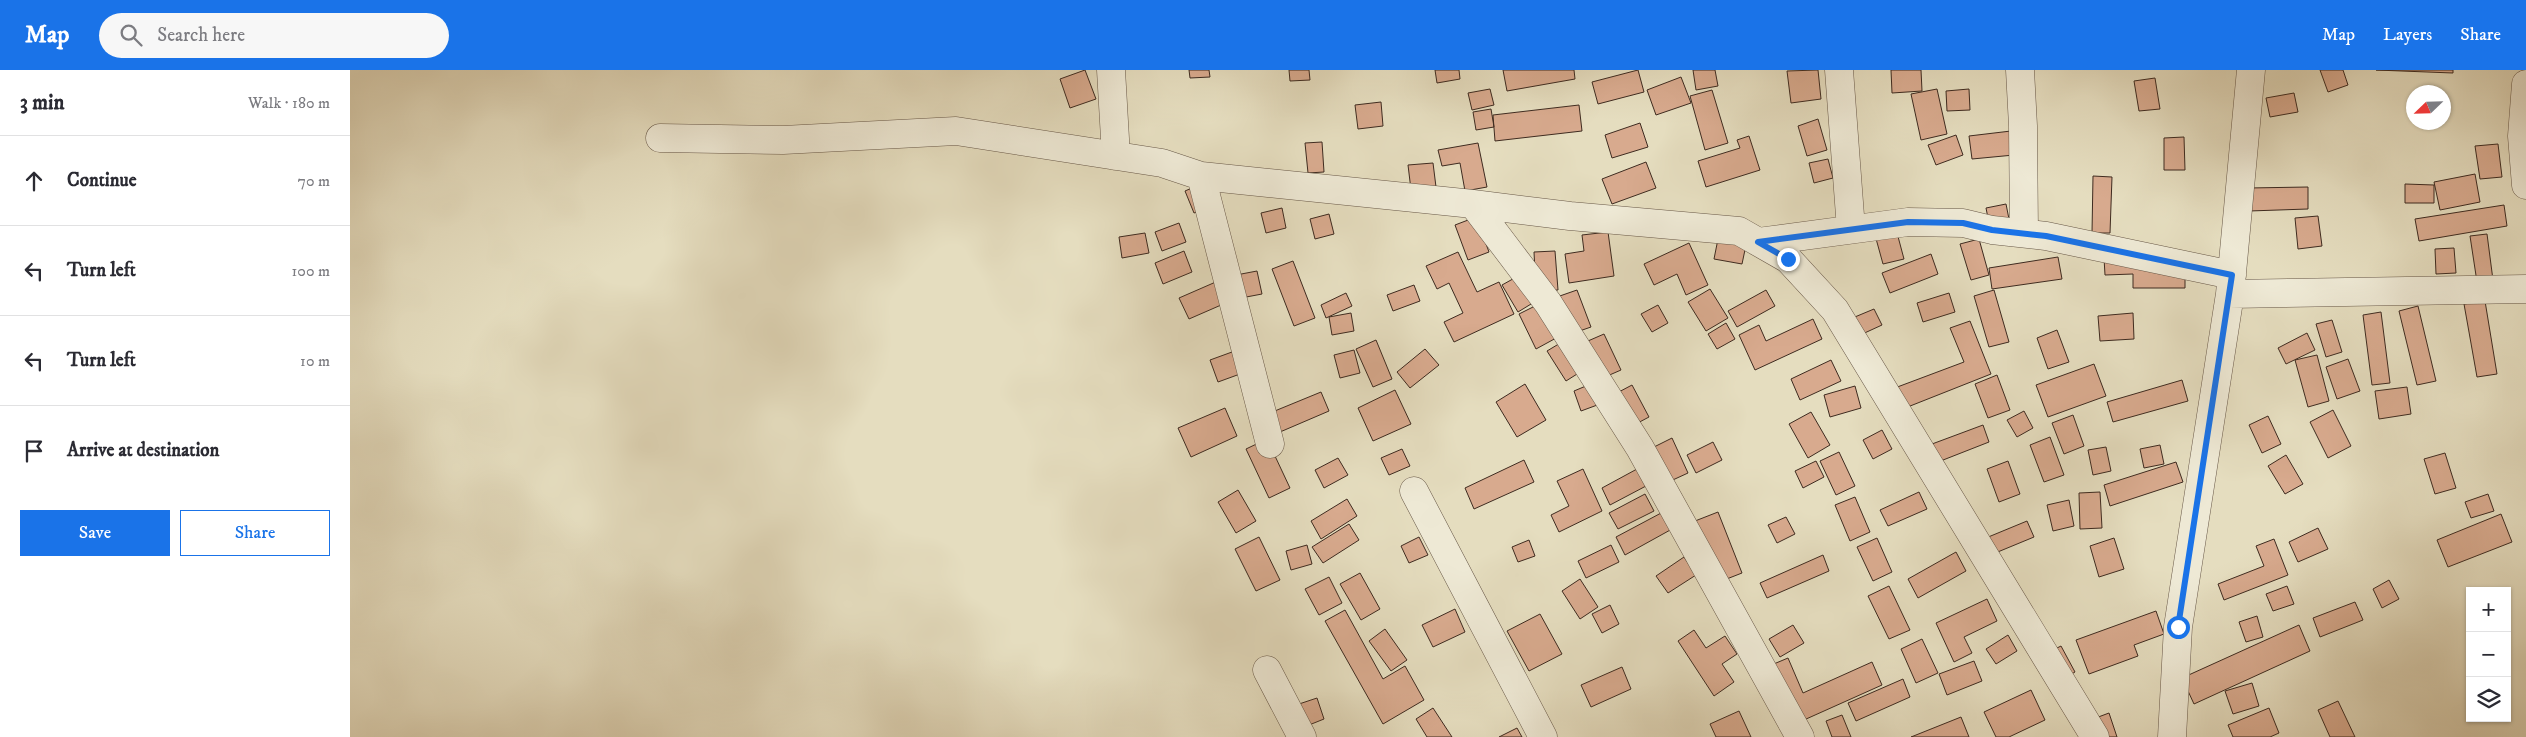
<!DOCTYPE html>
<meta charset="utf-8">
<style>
body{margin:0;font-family:"IM FELL DW Pica",serif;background:#f7f7f7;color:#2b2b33}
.controls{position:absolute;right:15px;bottom:15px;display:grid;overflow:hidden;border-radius:0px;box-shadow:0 1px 4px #0004}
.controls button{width:45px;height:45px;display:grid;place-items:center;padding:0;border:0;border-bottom:1px solid #e1e1e2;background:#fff;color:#2b2b33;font:25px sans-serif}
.compass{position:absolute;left:2056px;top:15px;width:45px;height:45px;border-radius:50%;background:#fff;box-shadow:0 1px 4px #0004;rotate:247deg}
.stop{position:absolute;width:15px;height:15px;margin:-11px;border:4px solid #1a73e8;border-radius:50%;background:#fff}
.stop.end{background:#1a73e8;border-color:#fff;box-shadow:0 1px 5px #0008}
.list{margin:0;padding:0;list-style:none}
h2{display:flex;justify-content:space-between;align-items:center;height:65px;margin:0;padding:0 20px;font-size:21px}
h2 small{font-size:16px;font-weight:400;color:#7c7c81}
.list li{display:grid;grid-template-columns:32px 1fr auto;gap:15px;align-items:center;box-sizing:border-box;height:90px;padding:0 20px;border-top:1px solid #e1e1e2}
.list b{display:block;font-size:19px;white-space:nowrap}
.list em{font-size:16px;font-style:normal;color:#7c7c81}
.actions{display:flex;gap:10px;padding:15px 20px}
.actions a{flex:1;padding:11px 0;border:1px solid #1a73e8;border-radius:0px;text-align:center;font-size:18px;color:#1a73e8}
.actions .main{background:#1a73e8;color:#fff}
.icon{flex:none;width:28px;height:28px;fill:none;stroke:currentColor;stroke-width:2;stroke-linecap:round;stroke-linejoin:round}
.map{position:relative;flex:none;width:2176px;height:667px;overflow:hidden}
header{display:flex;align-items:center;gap:30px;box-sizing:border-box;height:70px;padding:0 25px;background:#1a73e8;color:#fff}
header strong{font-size:24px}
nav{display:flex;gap:28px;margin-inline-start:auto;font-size:18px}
.search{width:350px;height:45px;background:#f7f7f7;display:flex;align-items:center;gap:12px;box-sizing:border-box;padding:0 18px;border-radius:28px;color:#7c7c81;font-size:19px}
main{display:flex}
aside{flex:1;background:#fff}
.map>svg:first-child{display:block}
.building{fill:#d8aa8e;stroke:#3e2b20}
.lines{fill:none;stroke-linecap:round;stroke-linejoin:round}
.minor-casing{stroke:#685848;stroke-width:29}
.minor{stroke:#eee9d5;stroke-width:28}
.route{stroke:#1a73e8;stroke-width:6}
</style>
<header>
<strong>Map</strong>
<div class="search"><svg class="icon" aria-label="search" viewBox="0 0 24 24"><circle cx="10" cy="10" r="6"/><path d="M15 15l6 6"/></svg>Search here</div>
<nav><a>Map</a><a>Layers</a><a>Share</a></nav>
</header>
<main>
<aside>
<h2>3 min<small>Walk · 180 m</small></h2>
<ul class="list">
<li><svg class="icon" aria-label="ahead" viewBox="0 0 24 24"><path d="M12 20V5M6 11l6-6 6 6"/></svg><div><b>Continue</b></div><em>70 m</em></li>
<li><svg class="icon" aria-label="left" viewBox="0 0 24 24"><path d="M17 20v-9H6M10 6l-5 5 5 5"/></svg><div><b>Turn left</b></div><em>100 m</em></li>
<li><svg class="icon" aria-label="left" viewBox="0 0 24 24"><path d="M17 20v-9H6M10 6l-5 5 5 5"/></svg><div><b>Turn left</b></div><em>10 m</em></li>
<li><svg class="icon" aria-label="arrive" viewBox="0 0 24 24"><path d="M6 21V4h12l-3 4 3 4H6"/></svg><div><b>Arrive at destination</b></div></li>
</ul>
<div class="actions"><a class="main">Save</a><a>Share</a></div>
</aside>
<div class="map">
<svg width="2176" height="667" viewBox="0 0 2176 667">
<rect width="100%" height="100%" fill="#e5ddbf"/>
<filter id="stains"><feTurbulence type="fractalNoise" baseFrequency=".004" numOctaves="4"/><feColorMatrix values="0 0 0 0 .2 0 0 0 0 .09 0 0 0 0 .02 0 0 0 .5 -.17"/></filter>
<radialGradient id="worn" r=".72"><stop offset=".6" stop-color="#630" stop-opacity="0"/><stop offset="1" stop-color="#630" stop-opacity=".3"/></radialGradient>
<path class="building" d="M735,0L746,29L720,38L710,9Z
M839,0H859L860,7L840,8Z
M939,0H959L960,10L940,11Z
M1085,0H1109L1110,9L1087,13Z
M1153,0H1224L1225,9L1157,21Z
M1288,0L1294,22L1248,34L1242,12Z
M1343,0H1365L1368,16L1346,20Z
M1468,0L1471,29L1441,33L1437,1Z
M1541,0H1571L1572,21L1542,23Z
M1970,0H1993L1998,15L1978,22Z
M2026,0H2103V3Z
M1331,7L1341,33L1306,45L1297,20Z
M1805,8L1810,39L1789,41L1784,11Z
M1140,19L1144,35L1122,40L1118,23Z
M1587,19L1597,64L1571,70L1561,24Z
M1619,19L1620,40L1597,41L1596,21Z
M1362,20L1378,73L1355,80L1340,26Z
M1944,23L1948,42L1920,47L1916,28Z
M1031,32L1033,56L1008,59L1005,35Z
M1229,35L1232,61L1145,71L1143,45Z
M1141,39L1144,57L1126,60L1123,42Z
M1468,49L1477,80L1457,86L1448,56Z
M1290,53L1298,77L1262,88L1255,65Z
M1661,61L1664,85L1622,89L1619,66Z
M1606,65L1613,85L1586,95L1578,75Z
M1399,66L1410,100L1356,117L1348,91L1390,78L1387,70Z
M1834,67L1835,100H1814V68Z
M972,72L974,102L958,103L955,73Z
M1128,73L1137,117L1115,121L1110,93L1092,96L1088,80Z
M2148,74L2152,107L2130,109L2125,76Z
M1478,89L1483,108L1464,113L1459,93Z
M1296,92L1306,118L1262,134L1252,109Z
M1083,93L1087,125L1062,128L1058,95Z
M2125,104L2130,132L2090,140L2084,112Z
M1743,106L1762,107L1760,163H1742Z
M851,114L860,137L844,143L835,121Z
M2055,114L2084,115V133H2055Z
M1958,117V139L1899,141L1898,118Z
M1656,134L1660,154L1640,158L1636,138Z
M2154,135L2157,156L2069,171L2065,149Z
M932,138L936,158L916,163L911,143Z
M979,144L984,164L965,169L960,149Z
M1968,146L1972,176L1948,179L1945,148Z
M1126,147L1139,182L1118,190L1105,155Z
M829,153L836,172L812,181L805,162Z
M1546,159L1554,189L1533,194L1525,165Z
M1258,162L1264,206L1219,213L1215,184L1234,181L1232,165Z
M795,163L799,183L772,188L769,167Z
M2137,164L2143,210L2127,212L2120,166Z
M1368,169L1396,175L1392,194L1364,189Z
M1629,169L1639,205L1621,210L1610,174Z
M1339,173L1358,215L1336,225L1327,204L1304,215L1294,194Z
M2104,178L2106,203L2086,204L2085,179Z
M834,181L842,202L813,214L805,193Z
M1205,181L1208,220L1186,221L1184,182Z
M1108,182L1127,222L1149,212L1164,244L1104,272L1094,252L1113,243L1099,213L1087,219L1076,196Z
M1581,184L1588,204L1540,223L1532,203Z
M1708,187L1712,209L1642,219L1639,198Z
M1835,187V218H1783V204L1755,205L1754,188Z
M943,191L965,248L944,256L922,199Z
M907,201L912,224L891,228L886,205Z
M1170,205L1186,231L1168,242L1152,215Z
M868,211L878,232L839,249L829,228Z
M1064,215L1070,231L1043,241L1037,225Z
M1360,219L1378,248L1356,261L1338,232Z
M1227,220L1241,257L1218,265L1204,228Z
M1416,220L1425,236L1387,257L1378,241Z
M1644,220L1659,272L1639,277L1624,226Z
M996,223L1002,236L976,248L971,235Z
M1599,223L1605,242L1573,252L1567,233Z
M2135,231L2147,304L2127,307L2114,234Z
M1191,233L1208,267L1186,279L1169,244Z
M1308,235L1318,253L1302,262L1291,244Z
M2068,236L2086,311L2067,315L2049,241Z
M1524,239L1532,255L1508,266L1500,249Z
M2031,242L2040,313L2022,315L2013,245Z
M1001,243L1004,261L982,265L979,247Z
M1783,243L1784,269L1750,271L1748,246Z
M1463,249L1472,269L1405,300L1389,265L1409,255L1416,271Z
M1982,250L1992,282L1976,287L1966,254Z
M1620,251L1641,304L1550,340L1542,319L1614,292L1600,258Z
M1376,253L1385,269L1367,279L1358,264Z
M1707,260L1719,292L1698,299L1687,268Z
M1957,263L1965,280L1936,294L1928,278Z
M1254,264L1271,300L1248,310L1231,274Z
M1217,269L1235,299L1216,311L1197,281Z
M1026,270L1042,309L1023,317L1006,279Z
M1075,279L1089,295L1060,318L1047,302Z
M1004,280L1010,303L990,308L984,285Z
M882,282L890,304L868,312L860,290Z
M1967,285L1979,331L1958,337L1945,290Z
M1998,289L2010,321L1987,329L1976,297Z
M1481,290L1491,311L1450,330L1441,309Z
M1744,294L1756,326L1698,347L1686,315Z
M1647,305L1660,340L1638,348L1625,314Z
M1832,310L1838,331L1763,352L1757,332Z
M1243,313L1250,334L1231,341L1224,321Z
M1175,314L1196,350L1167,367L1146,332Z
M1282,315L1299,347L1282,356L1265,324Z
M1505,316L1511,338L1480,347L1474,325Z
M2057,317L2061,344L2029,349L2025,321Z
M1045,320L1061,354L1023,371L1008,338Z
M971,322L979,341L923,365L915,345Z
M875,338L887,366L841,387L828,358Z
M1983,340L2001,376L1978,388L1960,352Z
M1674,341L1683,358L1667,367L1657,350Z
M1461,342L1480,375L1458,388L1439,354Z
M1723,345L1734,376L1714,384L1702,353Z
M1918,346L1931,374L1912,383L1899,355Z
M1633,355L1639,372L1588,392L1582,374Z
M1532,360L1542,379L1523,389L1513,370Z
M1700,367L1714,405L1694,412L1680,375Z
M1322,368L1338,403L1314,414L1298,380Z
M917,369L940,418L919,428L896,379Z
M1363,372L1372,390L1346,403L1337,385Z
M1810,375L1814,394L1794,398L1790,379Z
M1756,377L1761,401L1743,405L1738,380Z
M1052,379L1060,396L1039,405L1031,388Z
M1489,382L1505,416L1486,425L1470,391Z
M2095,383L2106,418L2085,424L2074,389Z
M1936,385L1953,414L1935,424L1918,396Z
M988,388L998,405L974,418L965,400Z
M1174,390L1184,412L1124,439L1115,418Z
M1466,391L1474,407L1453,418L1445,401Z
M1658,391L1670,424L1649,432L1637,399Z
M1826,392L1833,412L1760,436L1754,415Z
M1233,399L1252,441L1209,462L1201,445L1219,436L1207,411Z
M1287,399L1296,416L1260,435L1252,418Z
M888,420L906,451L886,463L868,432Z
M1569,422L1577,439L1538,456L1530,440Z
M1750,422L1752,458L1730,459L1729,423Z
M1295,424L1304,441L1268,459L1259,443Z
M2138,424L2144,441L2121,448L2115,432Z
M1505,427L1520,462L1500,471L1485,435Z
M997,429L1007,446L971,469L961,451Z
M1719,430L1724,456L1703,461L1697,435Z
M1313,442L1322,459L1275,485L1266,467Z
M1368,442L1392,503L1369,512L1345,451Z
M2151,444L2162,472L2098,497L2087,470Z
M1436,447L1445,464L1427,473L1418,455Z
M1677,451L1684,467L1638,486L1631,470Z
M999,454L1009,470L973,493L962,477Z
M1968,458L1978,479L1948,492L1939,472Z
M909,467L930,510L906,521L885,479Z
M1069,467L1078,485L1059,493L1051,476Z
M1527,468L1542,502L1523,511L1507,477Z
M1764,468L1774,499L1749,507L1740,476Z
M1924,469L1938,505L1874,530L1868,514L1914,496L1906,476Z
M1179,470L1185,486L1168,492L1162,477Z
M957,475L962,494L941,500L936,481Z
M1261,475L1269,492L1236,508L1228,491Z
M1606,482L1616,501L1568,528L1558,509Z
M1473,485L1479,501L1417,528L1410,513Z
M1334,487L1346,505L1318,523L1306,506Z
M1010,503L1030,539L1011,550L990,514Z
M979,507L992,533L969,545L955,519Z
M1230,509L1248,537L1230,549L1212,521Z
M2039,510L2049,529L2032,538L2023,519Z
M1539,516L1560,560L1539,569L1518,526Z
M1937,516L1944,534L1923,541L1916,524Z
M1637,529L1647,551L1614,567L1622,583L1604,592L1586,553Z
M2005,532L2013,550L1970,567L1963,548Z
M1260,535L1269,554L1252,563L1242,544Z
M1105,539L1115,562L1083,577L1072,555Z
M995,540L1033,609L1055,596L1074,630L1033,654L975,551Z
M1806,541L1814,564L1784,575L1788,586L1739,604L1726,570Z
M1190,544L1212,584L1179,601L1157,561Z
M1907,546L1913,567L1896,572L1889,552Z
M1443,555L1454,573L1430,587L1419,569Z
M1949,555L1960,581L1844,634L1832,608Z
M1035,559L1057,590L1041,601L1019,571Z
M1344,560L1356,578L1375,566L1387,584L1372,594L1384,612L1364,626L1328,571Z
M1658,565L1667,581L1646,594L1636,579Z
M1572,569L1588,603L1566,613L1551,579Z
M1711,576L1725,602L1708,612L1693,585Z
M1438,588L1453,623L1522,592L1532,615L1445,654L1419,596Z
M1624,591L1632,611L1597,625L1589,604Z
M1272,597L1281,619L1241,637L1231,615Z
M1553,609L1560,627L1506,651L1498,633Z
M1902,613L1909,636L1883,644L1875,621Z
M1681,620L1695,650L1659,667H1646L1634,642Z
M967,628L974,649L954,657L946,635Z
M1988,631L2005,667H1980L1968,640Z
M1083,638L1102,667H1077L1066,649Z
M1919,638L1929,663L1920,667H1883L1878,655Z
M1389,641L1401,667H1366L1360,654Z
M1759,643L1767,667H1740L1735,652Z
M1492,645L1501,667H1482L1476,651Z
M1611,647L1619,667H1561Z
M1167,658L1172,667H1149Z"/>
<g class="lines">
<g class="minor-casing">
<path id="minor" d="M761,0L766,86
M1489,0L1501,159
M1670,0L1673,56L1674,163
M2176,14L2172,66L2176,115
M310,68L433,70L606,61L812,93L851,106L1123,134L1220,146L1389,161L1438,189L1485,240L1745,667
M851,106L920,374
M1123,134L1198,233L1290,378L1450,667
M1408,172L1558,152L1613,153L1642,160L1696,166L1882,205
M1880,224L2176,219
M1064,421L1193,667
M917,600L952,667
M1822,667L1828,557L1880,224L1901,0"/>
</g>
<use href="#minor" class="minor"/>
</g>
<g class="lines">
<path class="route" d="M1438,189L1408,172L1558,152L1613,153L1642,160L1696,166L1882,205L1828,557"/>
</g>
<rect width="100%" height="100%" filter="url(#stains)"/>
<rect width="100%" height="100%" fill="url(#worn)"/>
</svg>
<div class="controls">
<button>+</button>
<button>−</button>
<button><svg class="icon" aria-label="layers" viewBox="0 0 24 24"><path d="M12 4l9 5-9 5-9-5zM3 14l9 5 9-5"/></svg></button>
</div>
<svg class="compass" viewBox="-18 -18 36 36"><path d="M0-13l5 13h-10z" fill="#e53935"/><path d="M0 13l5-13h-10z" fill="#7c7c81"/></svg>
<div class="stop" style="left:1828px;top:557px"></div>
<div class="stop end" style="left:1438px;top:189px"></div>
</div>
</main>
